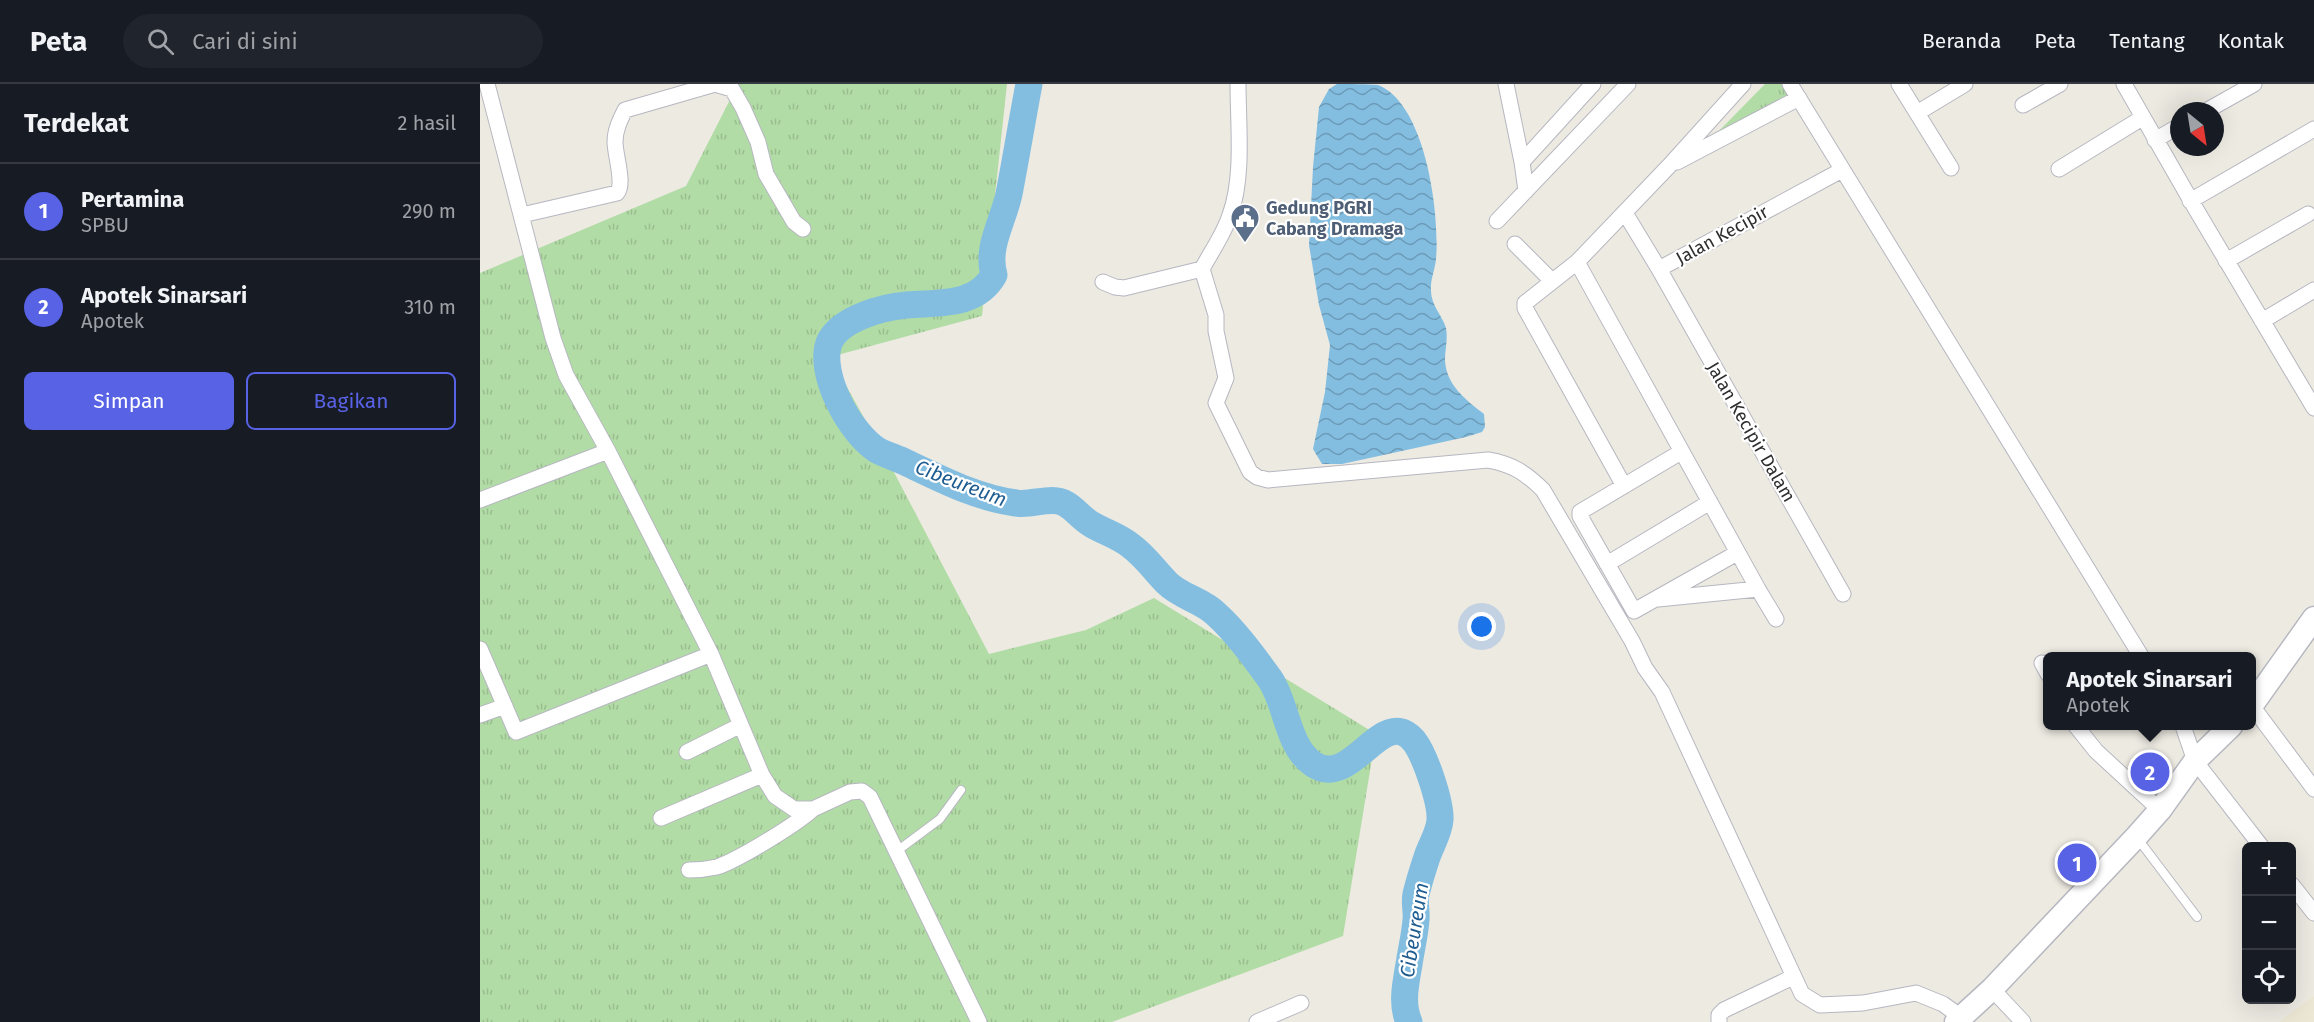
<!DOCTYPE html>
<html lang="id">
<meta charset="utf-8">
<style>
body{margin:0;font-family:"Fira Sans",sans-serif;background:#20242c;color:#f1f3f6}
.controls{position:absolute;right:18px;bottom:18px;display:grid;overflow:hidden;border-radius:9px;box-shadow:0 6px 24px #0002}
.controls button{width:54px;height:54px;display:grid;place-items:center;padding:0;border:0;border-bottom:2px solid #363941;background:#171b24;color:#f1f3f6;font:30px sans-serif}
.compass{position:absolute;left:1690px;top:18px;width:54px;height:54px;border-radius:50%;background:#171b24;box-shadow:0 6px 24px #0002;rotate:150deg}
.you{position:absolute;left:1002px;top:543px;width:21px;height:21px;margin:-15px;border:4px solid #fff;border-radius:50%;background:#1a73e8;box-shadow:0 0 0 9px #1a73e833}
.badge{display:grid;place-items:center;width:39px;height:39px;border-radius:50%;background:#5862e5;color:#fff;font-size:20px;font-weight:700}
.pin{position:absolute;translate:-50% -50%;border:3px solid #fff;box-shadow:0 2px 6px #0006}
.popup{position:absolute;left:1563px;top:568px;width:213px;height:78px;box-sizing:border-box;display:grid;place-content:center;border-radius:9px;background:#171b24;filter:drop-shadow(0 2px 4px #0005);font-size:20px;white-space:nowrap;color:#9ea1a6}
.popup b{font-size:22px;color:#f1f3f6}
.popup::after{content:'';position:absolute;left:50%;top:100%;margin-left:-12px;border:12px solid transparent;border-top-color:#171b24}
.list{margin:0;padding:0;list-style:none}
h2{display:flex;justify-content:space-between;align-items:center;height:78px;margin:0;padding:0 24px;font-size:26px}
h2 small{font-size:20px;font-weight:400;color:#9ea1a6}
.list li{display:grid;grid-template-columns:39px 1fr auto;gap:18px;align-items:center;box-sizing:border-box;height:96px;padding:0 24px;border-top:2px solid #363941}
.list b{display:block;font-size:22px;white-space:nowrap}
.list p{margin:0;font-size:20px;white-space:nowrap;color:#9ea1a6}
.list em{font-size:20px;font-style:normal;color:#9ea1a6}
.actions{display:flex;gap:12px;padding:18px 24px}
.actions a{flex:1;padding:14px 0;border:2px solid #5862e5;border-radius:9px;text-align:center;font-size:21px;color:#5862e5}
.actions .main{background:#5862e5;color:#fff}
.icon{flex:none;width:33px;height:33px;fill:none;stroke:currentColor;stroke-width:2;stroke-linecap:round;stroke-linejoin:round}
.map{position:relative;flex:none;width:1834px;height:938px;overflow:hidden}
header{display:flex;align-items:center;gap:36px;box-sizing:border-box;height:84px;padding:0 30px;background:#171b24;border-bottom:2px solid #363941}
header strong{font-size:28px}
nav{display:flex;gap:33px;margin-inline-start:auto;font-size:21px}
.search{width:420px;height:54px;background:#20242c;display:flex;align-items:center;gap:15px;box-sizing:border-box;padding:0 21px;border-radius:33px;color:#9ea1a6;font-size:22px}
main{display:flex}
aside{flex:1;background:#171b24}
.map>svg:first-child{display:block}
.education{fill:#ece7d4}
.grass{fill:url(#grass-tufts)}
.water{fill:url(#water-waves)}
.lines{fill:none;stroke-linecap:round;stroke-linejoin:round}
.river{stroke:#83bee1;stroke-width:27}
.lane-casing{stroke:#b6b7c0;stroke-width:10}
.street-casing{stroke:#b6b7c0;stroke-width:17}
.secondary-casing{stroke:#b6b7c0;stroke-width:25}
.lane{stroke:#fff;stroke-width:8}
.street{stroke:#fff;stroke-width:15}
.secondary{stroke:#fff;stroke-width:22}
.labels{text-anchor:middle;stroke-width:4.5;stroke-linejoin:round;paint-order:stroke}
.service-label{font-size:18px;font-weight:bold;fill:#4e5e75;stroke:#fff;text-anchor:start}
.street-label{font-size:18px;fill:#2e2e2e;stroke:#fff}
.water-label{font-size:20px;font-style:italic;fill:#1f5d91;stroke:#fff}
</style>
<header>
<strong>Peta</strong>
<div class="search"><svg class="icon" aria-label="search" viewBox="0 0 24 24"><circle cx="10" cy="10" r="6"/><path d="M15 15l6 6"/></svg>Cari di sini</div>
<nav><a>Beranda</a><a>Peta</a><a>Tentang</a><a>Kontak</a></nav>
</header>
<main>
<aside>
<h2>Terdekat<small>2 hasil</small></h2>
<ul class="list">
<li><span class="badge">1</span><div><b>Pertamina</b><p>SPBU</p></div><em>290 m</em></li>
<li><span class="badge">2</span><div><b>Apotek Sinarsari</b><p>Apotek</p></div><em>310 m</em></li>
</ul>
<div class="actions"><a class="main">Simpan</a><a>Bagikan</a></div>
</aside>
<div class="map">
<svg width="1834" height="938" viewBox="0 0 1834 938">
<defs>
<pattern id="grass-tufts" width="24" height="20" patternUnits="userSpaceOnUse" patternTransform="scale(1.5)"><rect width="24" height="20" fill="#b2dca6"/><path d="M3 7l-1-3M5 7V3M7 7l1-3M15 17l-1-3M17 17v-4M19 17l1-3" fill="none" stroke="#99bd8f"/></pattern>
<pattern id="water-waves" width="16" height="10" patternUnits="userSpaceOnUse" patternTransform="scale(1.5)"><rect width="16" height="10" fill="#83bee1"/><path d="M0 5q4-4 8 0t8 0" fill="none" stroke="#6c9bb7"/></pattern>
</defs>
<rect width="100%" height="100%" fill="#edeae2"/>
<path class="education" d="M1834,912V938H1801L1800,937Z"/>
<path class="grass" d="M258,0H527L502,232L350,273L405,371L509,570L606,546L674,514L896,650L863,852L632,938H0V189L206,102Z
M1285,0H1305L1314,14L1234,52Z"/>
<path class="water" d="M857,0C869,0 887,0 898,1C946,20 960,130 956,175C955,186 950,196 951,207C951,221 962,231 966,244C968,256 965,265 965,276C966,301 986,316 1004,330L1005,343L1002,348L986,353L862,380H842L833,365L845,308L850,261L839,221L829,161L833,83L839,23L849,5Z"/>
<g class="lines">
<path class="river" d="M549,0C542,37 536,74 529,110C523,138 506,163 514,191C496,223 458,218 427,221C402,223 359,235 349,259C338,290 370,349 397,366C406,371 417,374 427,379C461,395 497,414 536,419C552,422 572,411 586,420C595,425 602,435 611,440C624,448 639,452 651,462C665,472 675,487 687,499C701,513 722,516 736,530C756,548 774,573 790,595C807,620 807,662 833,680C872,707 902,619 934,657C945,671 961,718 960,736C959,749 951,761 947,773C943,785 939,798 936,810C934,819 937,827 936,836C935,849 932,862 930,874C927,895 920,918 929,938"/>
<g class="lane-casing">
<path id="lane" d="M1658,755L1717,833
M417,767L460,735L481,706"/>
</g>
<g class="street-casing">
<path id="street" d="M7,0L73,254L86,291L128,367L231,570L282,691L295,712L314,725H333L370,708L382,707L390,713L499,938
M758,0C758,40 764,93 750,131C744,150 731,168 722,185L736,231V247L746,294L736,319L770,388L777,393L788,396L1008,376C1032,380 1046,389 1063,406L1152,557L1165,584L1182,608L1322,910L1340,921L1383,919L1436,909L1463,920L1481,933
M1026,0L1042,78L1046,107
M1310,0L1661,572
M1419,0L1471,84
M1644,0L1714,122L1834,324
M1543,21L1580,0
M1726,27L1774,0
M1437,29L1485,0
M1675,56L1699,42
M1042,78L1113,0
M1197,78L1319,14
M1579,85L1662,34
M1710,117L1834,45
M1145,129L1179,185L1362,86
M42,131L137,109C145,100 135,71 135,58C135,46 140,36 145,26L235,0L252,5L263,24L278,58L286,90L314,138L323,145
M1017,137L1148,0
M1035,160L1072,197
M1746,177L1828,130
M1097,178L1278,505L1178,515
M1179,185L1363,510
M623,198L635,203L644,204L722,185
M1782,237L1834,206
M1201,368L1100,428V432L1154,527L1257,469
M1144,402L1045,224V219L1097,178L1189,82L1263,0
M0,416L128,367
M1127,480L1230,418
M1278,505L1296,535
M0,565L36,648L231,570
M1562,579L1568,590
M1772,622L1834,705
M0,631L25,622
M1596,642L1616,667L1680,726
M1703,642L1715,677L1781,762
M207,668L261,641
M181,734L282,691
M209,786C218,786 228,785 237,783C258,776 317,740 333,725
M1812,801L1834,829
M1512,905L1543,938
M777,938L821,919
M1239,938V931L1244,926L1313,893"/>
</g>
<g class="secondary-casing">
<path id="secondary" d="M1772,621L1834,534
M1476,938L1512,905L1656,753L1680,726L1715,677L1751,642"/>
</g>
<use href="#lane" class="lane"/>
<use href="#street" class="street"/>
<use href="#secondary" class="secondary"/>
</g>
<defs>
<g id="civic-pin" transform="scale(1.5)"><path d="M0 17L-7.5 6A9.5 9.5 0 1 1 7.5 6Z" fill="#5c6f8a" stroke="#fff"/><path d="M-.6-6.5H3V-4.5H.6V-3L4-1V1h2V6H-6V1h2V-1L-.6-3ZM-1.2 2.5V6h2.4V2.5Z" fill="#fff"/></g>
</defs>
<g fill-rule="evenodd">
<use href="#civic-pin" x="765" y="134"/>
</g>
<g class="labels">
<g class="service-label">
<text x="786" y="130">Gedung PGRI<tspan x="786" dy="21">Cabang Dramaga</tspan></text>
</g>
<g class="street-label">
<text transform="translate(1242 151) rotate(-29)" y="6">Jalan Kecipir</text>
<text transform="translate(1271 348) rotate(60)" y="6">Jalan Kecipir Dalam</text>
</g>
<g class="water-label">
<text transform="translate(481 399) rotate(21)" y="7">Cibeureum</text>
<text transform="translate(934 846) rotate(-81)" y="7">Cibeureum</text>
</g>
</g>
</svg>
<div class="controls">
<button>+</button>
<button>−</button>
<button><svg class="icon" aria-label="locate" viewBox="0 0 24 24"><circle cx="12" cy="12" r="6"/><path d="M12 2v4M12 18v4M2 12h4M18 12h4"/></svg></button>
</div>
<svg class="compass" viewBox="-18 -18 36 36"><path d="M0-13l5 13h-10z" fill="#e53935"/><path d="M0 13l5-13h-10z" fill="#9ea1a6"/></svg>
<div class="you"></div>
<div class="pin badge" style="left:1597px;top:779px">1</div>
<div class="pin badge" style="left:1670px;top:688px">2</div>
<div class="popup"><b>Apotek Sinarsari</b>Apotek</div>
</div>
</main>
